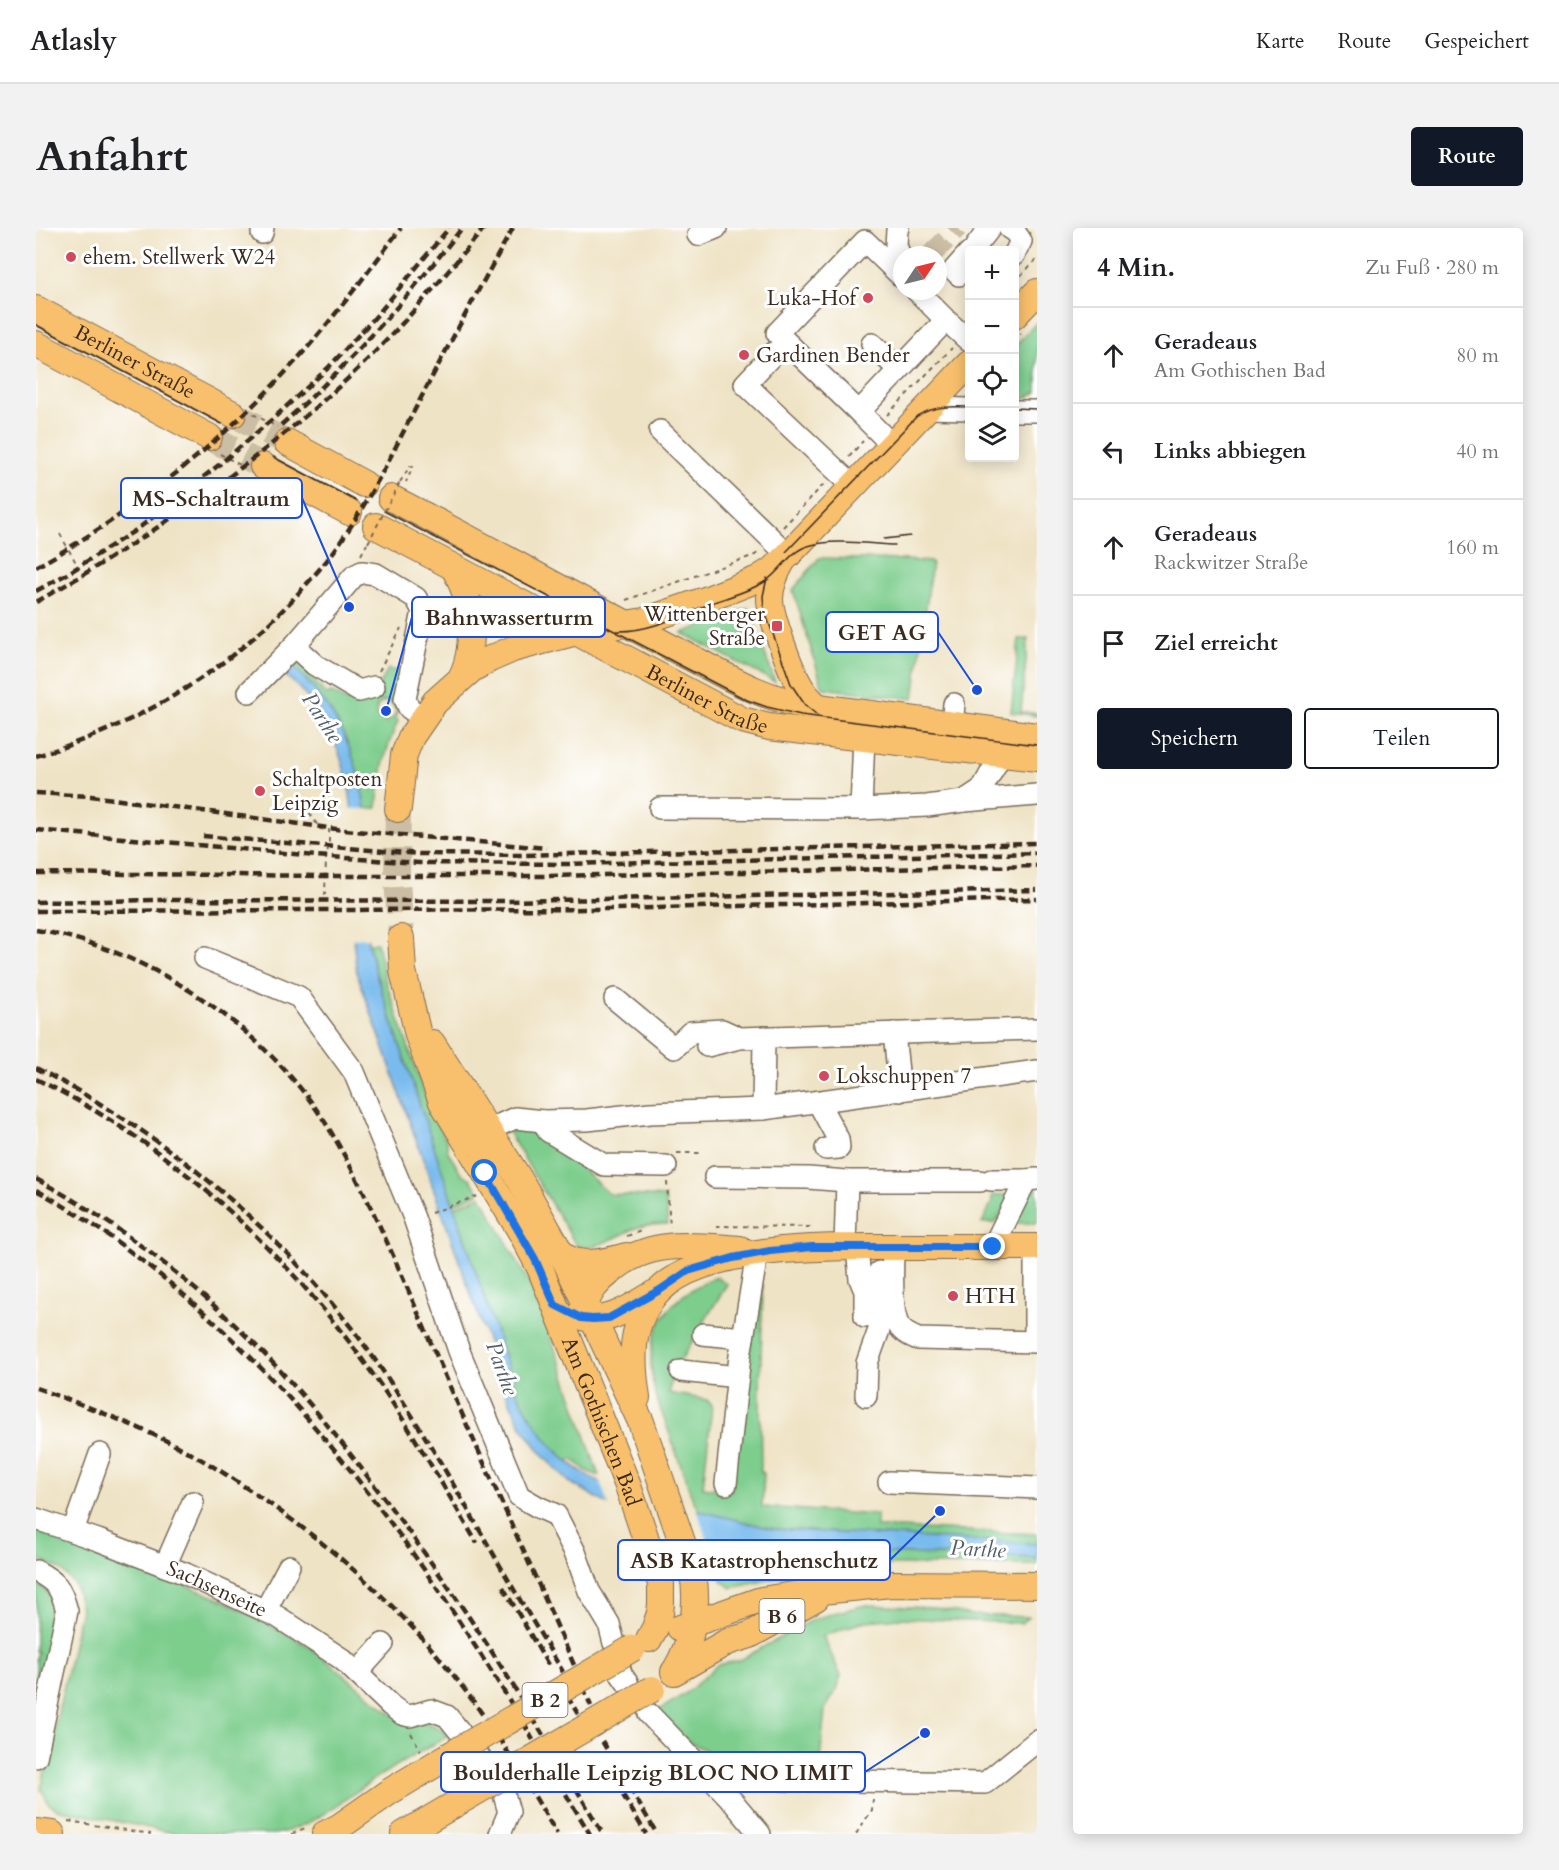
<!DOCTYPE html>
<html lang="de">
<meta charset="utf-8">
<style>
body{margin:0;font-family:Cardo,serif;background:#f2f2f2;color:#202124}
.controls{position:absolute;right:18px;top:18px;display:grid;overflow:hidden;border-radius:6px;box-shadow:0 3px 15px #0003}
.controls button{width:54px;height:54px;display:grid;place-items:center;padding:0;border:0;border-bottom:2px solid #e0e0e0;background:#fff;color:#202124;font:30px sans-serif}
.compass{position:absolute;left:857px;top:18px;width:54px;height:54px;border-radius:50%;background:#fff;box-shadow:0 3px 15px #0003;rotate:55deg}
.stop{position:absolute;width:18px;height:18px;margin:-14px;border:4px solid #1a73e8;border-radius:50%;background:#fff}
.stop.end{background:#1a73e8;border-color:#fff;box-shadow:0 2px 6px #0008}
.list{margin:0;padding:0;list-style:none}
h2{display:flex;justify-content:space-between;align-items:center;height:78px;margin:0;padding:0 24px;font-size:26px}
h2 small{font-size:20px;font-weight:400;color:#757577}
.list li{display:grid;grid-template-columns:39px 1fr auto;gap:18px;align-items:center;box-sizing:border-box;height:96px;padding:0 24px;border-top:2px solid #e0e0e0}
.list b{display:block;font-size:22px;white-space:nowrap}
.list p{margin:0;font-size:20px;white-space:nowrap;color:#757577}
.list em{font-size:20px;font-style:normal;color:#757577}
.actions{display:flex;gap:12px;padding:18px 24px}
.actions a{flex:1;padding:14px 0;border:2px solid #111827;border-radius:6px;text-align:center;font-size:21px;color:#111827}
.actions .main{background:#111827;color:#fff}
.icon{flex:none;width:33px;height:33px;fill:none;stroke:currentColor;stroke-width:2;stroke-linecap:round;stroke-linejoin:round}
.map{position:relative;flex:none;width:1001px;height:1606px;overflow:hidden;border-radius:6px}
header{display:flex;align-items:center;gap:36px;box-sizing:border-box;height:84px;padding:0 30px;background:#fff;border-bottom:2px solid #e0e0e0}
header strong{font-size:28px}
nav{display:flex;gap:33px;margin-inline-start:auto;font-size:21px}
.intro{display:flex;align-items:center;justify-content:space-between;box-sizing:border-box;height:144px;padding:0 36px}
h1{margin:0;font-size:42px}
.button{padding:15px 27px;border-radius:6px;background:#111827;color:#fff;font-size:21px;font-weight:700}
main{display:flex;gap:36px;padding:0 36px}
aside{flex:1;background:#fff;border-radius:6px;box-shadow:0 3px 15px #0003}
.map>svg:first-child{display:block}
.green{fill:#7dcd8d;stroke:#5c7c56;stroke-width:1.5;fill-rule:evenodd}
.water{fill:#79bbee;stroke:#5a7286;stroke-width:1.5}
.pier{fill:#efe3c5}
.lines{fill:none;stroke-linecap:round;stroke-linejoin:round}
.minor-tunnel{stroke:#cbbea4;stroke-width:21;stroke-dasharray:21 10;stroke-linecap:butt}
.major-tunnel{stroke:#cbbea4;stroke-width:26;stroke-dasharray:26 13;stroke-linecap:butt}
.minor-casing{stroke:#7a6b58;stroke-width:24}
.major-casing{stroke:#7a6b58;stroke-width:28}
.path{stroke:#7a6b58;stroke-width:2;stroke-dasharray:4.5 4.5;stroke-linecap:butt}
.minor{stroke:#fff;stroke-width:21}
.major{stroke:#f8bf6c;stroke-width:26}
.tram{stroke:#3b2a1e;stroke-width:1.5}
.rail{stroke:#3b2a1e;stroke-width:4.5;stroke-dasharray:9 4.5;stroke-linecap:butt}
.major-bridge-casing{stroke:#7a6b58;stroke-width:28;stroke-linecap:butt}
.path-bridge{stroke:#7a6b58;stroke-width:2;stroke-dasharray:4.5 4.5;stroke-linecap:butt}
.major-bridge{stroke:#f8bf6c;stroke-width:26}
.route{stroke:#1a73e8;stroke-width:8}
.poi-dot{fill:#d1495b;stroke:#fff;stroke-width:2}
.labels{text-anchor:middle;stroke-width:6;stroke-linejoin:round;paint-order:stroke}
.shield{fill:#fff;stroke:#766a62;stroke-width:1.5}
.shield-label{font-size:20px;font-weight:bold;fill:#3b2a1e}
.poi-label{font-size:21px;fill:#3b2a1e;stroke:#fff;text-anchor:start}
.street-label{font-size:21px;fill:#3b2a1e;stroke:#fff}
.water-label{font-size:22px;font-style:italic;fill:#515d67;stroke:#fff}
.leader{fill:none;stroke:#1d4ed8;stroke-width:2}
.callout-dot{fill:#1d4ed8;stroke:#fff;stroke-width:2}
.callout{fill:#fff;stroke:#1d4ed8;stroke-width:2}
.callout-label{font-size:22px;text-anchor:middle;font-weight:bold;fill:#3b2a1e}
</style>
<header>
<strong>Atlasly</strong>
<nav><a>Karte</a><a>Route</a><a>Gespeichert</a></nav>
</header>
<div class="intro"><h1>Anfahrt</h1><a class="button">Route</a></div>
<main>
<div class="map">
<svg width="1001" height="1606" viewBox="0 0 1001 1606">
<rect width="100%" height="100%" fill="#fff"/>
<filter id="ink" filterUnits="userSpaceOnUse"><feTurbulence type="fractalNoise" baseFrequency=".0167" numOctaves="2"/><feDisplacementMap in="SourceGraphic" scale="12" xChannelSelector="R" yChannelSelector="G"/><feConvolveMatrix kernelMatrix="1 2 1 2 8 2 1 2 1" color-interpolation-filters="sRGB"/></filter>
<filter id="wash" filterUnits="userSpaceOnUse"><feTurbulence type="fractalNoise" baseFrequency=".008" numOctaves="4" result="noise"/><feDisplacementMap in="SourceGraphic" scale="24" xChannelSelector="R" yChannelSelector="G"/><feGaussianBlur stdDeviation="1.35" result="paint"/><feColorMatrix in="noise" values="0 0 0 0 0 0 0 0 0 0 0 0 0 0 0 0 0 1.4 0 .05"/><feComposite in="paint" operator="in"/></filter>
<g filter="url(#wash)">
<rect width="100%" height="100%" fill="#efe3c5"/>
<path class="green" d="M1001,94V164L985,172H979V118Z
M783,330L869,332L896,334L878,471L787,460L757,362Z
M713,380L739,454L646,405Z
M983,411H992L985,484L1001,485V488L975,484Z
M254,430L268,441L290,467L296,465L312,474L314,471L326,476L335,473L352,441L366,444L360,490L362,493C348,524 344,547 341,580L329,581C318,518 300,477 251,433ZM349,473L354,474L360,482L359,488L351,494C338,491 336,478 349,473Z
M332,715H341L349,751L394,881L411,914V922L425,946L434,950L443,965L417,976L341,749Z
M500,898L573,966L629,969L632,996C623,997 612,996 603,999C587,1004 556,1026 540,1017L473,905L479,899Z
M1001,959V995H979L993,961Z
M956,967H975L960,995H946L956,974Z
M445,968L495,1058L527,1142L563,1248L551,1243L536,1231L532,1235L519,1222L496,1193L479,1160L418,979Z
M681,1049L691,1056L636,1147L633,1165L671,1172L676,1178L667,1259L695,1263L721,1058L727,1057L724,1164L725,1244L728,1245L726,1279L841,1287V1299L1001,1306V1316L737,1301L665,1284L657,1272C648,1248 640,1223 631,1199C627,1186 620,1173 618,1160C606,1104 630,1069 681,1049Z
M0,1301L59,1320L189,1373L274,1419L367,1495C386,1493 399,1494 412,1508C389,1521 366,1534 343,1548C310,1569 279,1599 239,1606H143L21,1581L13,1576L5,1561L45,1381L39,1357L24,1341L0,1330Z
M673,1311L730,1321L1001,1330V1337H842L780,1341L696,1360L687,1354L681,1343Z
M0,1354C12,1361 17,1372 20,1385L0,1487V1433L2,1424L0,1423Z
M830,1377L900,1380L935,1387L993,1389L985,1395L863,1390L829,1393L787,1408L805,1448L799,1465L789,1481L784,1532L775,1536L783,1538L781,1543L772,1548L729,1544L677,1526L642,1508L622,1483L652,1464L681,1437L704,1432L774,1393L797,1385Z"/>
<path class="water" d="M0,276L251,433C295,472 321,521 329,580C334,624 328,669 332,713C333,725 338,737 341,749L479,1160C505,1211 529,1243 585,1263L737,1301L1001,1316V1330L730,1321L673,1311L582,1282L533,1254L510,1231L486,1199L471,1168L321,745C315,704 316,663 316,621C316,600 317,578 312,557C304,518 285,481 256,453Z"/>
<path class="pier" d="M0,273L77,320L253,431L241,446L0,295Z
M313,581H332L335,710L314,711Z
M564,1253L586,1260L660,1280L672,1313L574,1281Z"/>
</g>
<g filter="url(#ink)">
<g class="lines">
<path class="minor-tunnel" d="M895,27L922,0"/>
<path class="major-tunnel" d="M197,186L251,214
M173,209L227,238
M362,581L361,652L365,710"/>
<g class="minor-casing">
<g id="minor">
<path d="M862,0L861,2L860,17L866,34"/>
<path d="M973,0L979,4L985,13L978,27"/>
<path d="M226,5L227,0"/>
<path d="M662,7L680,0"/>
<path d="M940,18L954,0"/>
<path d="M923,47L918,42L933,25"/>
<path d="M881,63L910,92"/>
<path d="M836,116L863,142"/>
<path d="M739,124L709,156L817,258"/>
<path d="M892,180L933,181"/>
<path d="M978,183H1001"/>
<path d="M823,184L741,105L829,13L866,49"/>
<path d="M624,203L752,327"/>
<path d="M856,217L823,184L910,92L933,113"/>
<path d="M258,418L279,437L323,463L338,459"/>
<path d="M213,464L258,418L318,348L326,344L340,346L380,370L387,383L369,471L373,480L387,490"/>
<path d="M916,497L918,476"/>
<path d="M928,573L1001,567"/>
<path d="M624,580L825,581L891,578L928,573L946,561L966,525"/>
<path d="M825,581L828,509"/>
<path d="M169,730L263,769L318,844L378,990L423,1123L483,1268L502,1279L520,1287L539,1324L553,1363L573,1396L578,1415"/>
<path d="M579,771L638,820L655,804L686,802L697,807"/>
<path d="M858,805L864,863"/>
<path d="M671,818L703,810L1001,801"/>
<path d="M782,874L802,911L803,920L790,921"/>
<path d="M727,881L728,809"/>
<path d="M507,893L512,903L568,937L630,938"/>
<path d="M452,902L479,890L507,893L551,892L614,885L727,881L1001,843"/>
<path d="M679,949L772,950L811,953L809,1019"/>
<path d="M955,952H990"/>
<path d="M811,953H944"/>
<path d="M821,1019L824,1051L829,1063V1089"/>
<path d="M857,1019C857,1037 854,1084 863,1098C867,1105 875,1108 882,1111L999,1114V1019"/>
<path d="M957,1019L990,952L1001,951"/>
<path d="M667,1106L707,1110"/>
<path d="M645,1143L702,1149"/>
<path d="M830,1168L831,1135L843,1102V1044"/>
<path d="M853,1254L1001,1260"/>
<path d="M690,1256L704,1128L721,1026"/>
<path id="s1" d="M0,1291L62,1312L150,1346L242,1389L306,1431L354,1477L366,1486L374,1488L395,1482L411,1488L424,1504"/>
<path d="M37,1303L64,1226"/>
<path d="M129,1338L157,1274"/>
<path d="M0,1343C21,1354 25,1360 31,1383L0,1529"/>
<path d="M229,1383L253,1338"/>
<path d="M583,1437L585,1446L592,1456"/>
<path d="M321,1445L347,1416"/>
<path d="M613,1486L693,1569L724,1606"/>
<path d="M439,1523L451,1540"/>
<path d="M747,1552L949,1555L1001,1513"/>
<path d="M464,1606L473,1584L469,1570"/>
</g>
</g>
<g class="major-casing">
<g id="major">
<path id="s2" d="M0,81L197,186"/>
<path d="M978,88L1001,64"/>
<path d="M0,116L173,209"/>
<path d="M251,214L328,256"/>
<path d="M227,238L313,284"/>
<path d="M355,270C452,319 547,374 644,424C684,444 724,470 769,477L1001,508"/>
<path id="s3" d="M340,298L706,492L733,499L1001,530"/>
<path d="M747,332C740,344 734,357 734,371C734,387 755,444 764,458C769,467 775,473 782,479"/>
<path d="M418,340C436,369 441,417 426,448"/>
<path d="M362,581L368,527L375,509L399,474L436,441L454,431L477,421L541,404L608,393L669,372L722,351L736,342L752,327L933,136"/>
<path id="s4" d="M365,710L367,743L382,807L406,874L485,1004L504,1040L592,1258L625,1356V1376L624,1385L619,1400L613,1411"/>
<path d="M396,815L484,952L532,1038L605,1194L657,1346C663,1379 656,1415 639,1443"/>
<path d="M526,1027C546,1041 569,1033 591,1028"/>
<path d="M542,1088C571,1098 595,1079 619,1065"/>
<path d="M545,1088C553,1063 558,1056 579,1040C616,1010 660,1018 704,1021"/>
<path d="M601,1170C595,1130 593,1094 623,1063C671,1014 804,1019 869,1019C913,1019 957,1019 1001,1019"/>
<path d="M644,1400L725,1372L776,1364L855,1356L1001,1357"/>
<path d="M638,1444L691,1414L714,1407L780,1370"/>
<path d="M0,1604L16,1606"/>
<path d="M289,1606L303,1599L353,1564L421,1523"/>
<path d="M368,1606L450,1558"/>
</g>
</g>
<path class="path" d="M978,54L1001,31
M978,113L985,106
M217,186L241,199
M851,187L916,120
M184,226L208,239
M813,229L827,213
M364,254L374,238L377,239L370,254
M747,299L789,255
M24,306L49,351
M325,327L331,316
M590,372L719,327L723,324
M343,443L365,400
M264,570L284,601L293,602V618L290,628L289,667
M641,925H666L667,926
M631,954L634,999
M395,985L441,968
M680,998L779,999
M591,1008L608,1002
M375,1505L385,1523
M705,1540L731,1547
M32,1593L115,1606
M256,1606L271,1599
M820,1606L836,1582L837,1571"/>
<use href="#minor" class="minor"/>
<use href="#major" class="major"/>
<path class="tram" d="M0,97L186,196
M978,180L1001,181
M237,229L320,273
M348,283L711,472L731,479L765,487L1001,517
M848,311L874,308
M750,324L881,188C898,178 914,178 933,179
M731,350L727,368L728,381L755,456L769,477L781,487
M581,403C614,404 648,386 678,374C695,368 714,363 730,353C745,343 754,323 772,318C797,310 833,316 859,317"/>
<path class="rail" d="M245,197C312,138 371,70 426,0
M0,339C102,282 196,207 272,119C305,80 335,40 365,0
M0,363L31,346L103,300L184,236L240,188L292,140L342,86L413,0
M0,374C107,314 216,238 307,155C358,108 404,54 448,0
M0,528C105,496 195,442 268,359C281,344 294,330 305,313C332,274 354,230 376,187C409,124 442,62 477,0
M0,565L55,568L308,602L510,620
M0,602L280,628L383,635L531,636L1001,625
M167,608L383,626L485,627L1001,615
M0,645L290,648H512L1001,638
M0,674L123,672L472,673L1001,662
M0,683L577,681L1001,671
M0,702C117,721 239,806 298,909C339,980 369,1056 402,1131C446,1233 494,1335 538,1437
M0,840C131,907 245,1002 332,1122C379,1187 418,1258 458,1327C480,1366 504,1405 527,1444
M0,851C149,923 272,1044 361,1182C389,1226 415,1271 441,1315
M0,951C88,998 167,1062 236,1134C281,1181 320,1233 359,1285C403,1344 446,1406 484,1469
M0,962C48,988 93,1021 135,1056C274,1172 380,1321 475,1475
M0,1160C40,1174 79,1189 118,1207C158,1225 195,1249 231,1274C316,1333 390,1404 449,1490
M467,1359L512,1437
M547,1459L555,1478
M531,1468L542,1486
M496,1489L507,1507
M487,1494L497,1512
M462,1509L473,1526
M566,1513L621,1606
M526,1537L567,1606
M516,1543L554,1606
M492,1557L521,1606
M587,1567L610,1606"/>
<g class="major-bridge-casing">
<path id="major-bridge" d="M421,1523L597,1420
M450,1558L616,1461"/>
</g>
<path class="path-bridge" d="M332,315L364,254"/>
<use href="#major-bridge" class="major-bridge"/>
</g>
</g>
<g class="lines" filter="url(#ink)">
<path class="route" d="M449,945L499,1031L519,1077L545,1090L557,1091L573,1090L624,1062L652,1043L697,1030L734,1023L776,1019H957"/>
</g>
<g class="poi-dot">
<circle cx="35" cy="29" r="6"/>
<circle cx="832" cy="70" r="6"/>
<circle cx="708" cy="127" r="6"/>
<rect x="735" y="392" width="12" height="12" rx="3"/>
<circle cx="224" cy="563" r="6"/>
<circle cx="788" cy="848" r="6"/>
<circle cx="917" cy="1068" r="6"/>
</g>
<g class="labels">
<g class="shield">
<rect x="723.5" y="1371" width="45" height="34" rx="4.5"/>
<rect x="486.5" y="1455" width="45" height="34" rx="4.5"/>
</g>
<g class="shield-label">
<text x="746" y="1395">B 6</text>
<text x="509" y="1479">B 2</text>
</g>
<g class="poi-label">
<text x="47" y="36">ehem. Stellwerk W24</text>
<text x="820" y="77" text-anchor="end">Luka-Hof</text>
<text x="720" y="134">Gardinen Bender</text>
<text x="729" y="393" text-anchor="end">Wittenberger<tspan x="729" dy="24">Straße</tspan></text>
<text x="236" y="558">Schaltposten<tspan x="236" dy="24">Leipzig</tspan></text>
<text x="800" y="855">Lokschuppen 7</text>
<text x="929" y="1075">HTH</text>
</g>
<g class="street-label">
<text dy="7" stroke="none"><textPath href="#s2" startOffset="112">Berliner Straße</textPath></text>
<text dy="7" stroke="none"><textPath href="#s3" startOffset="374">Berliner Straße</textPath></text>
<text dy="7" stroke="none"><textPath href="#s4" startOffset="528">Am Gothischen Bad</textPath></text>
<text dy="7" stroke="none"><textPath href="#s1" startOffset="194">Sachsenseite</textPath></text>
</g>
<g class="water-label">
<text transform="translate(287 489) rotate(57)" y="8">Parthe</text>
<text transform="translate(467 1140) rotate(70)" y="8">Parthe</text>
<text transform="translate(942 1320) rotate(3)" y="8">Parthe</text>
</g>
</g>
<path class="leader" d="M313 379L266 270M350 483L376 389M941 462L902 404M904 1283L854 1332M889 1505L829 1544"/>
<g class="callout-dot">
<circle cx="313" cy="379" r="6"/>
<circle cx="350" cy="483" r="6"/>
<circle cx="941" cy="462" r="6"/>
<circle cx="904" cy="1283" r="6"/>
<circle cx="889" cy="1505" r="6"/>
</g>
<g class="callout">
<rect x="85" y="250" width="181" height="40" rx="6"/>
<rect x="376" y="369" width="193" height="40" rx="6"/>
<rect x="790" y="384" width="112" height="40" rx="6"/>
<rect x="582" y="1312" width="272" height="40" rx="6"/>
<rect x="405" y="1524" width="424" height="40" rx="6"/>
</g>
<g class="callout-label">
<text x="175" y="278">MS-Schaltraum</text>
<text x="473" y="397">Bahnwasserturm</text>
<text x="846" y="412">GET AG</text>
<text x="718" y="1340">ASB Katastrophenschutz</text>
<text x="617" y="1552">Boulderhalle Leipzig BLOC NO LIMIT</text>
</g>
</svg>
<div class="controls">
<button>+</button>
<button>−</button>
<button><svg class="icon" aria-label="locate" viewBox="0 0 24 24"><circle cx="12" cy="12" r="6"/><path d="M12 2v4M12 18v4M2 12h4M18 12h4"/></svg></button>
<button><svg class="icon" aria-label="layers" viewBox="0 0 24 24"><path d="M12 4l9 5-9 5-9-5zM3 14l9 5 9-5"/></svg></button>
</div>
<svg class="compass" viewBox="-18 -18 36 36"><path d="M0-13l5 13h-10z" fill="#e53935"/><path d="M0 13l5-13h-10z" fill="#757577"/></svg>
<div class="stop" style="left:449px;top:945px"></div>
<div class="stop end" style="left:957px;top:1019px"></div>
</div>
<aside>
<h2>4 Min.<small>Zu Fuß · 280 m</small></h2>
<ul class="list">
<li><svg class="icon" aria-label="ahead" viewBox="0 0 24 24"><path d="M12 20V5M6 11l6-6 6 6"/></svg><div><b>Geradeaus</b><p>Am Gothischen Bad</p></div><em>80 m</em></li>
<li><svg class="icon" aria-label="left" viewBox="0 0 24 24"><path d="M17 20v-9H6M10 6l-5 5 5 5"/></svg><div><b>Links abbiegen</b></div><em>40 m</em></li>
<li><svg class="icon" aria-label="ahead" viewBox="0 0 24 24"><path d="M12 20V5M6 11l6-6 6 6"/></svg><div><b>Geradeaus</b><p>Rackwitzer Straße</p></div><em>160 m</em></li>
<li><svg class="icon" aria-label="arrive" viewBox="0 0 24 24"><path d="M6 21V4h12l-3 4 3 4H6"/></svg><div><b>Ziel erreicht</b></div></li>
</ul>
<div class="actions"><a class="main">Speichern</a><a>Teilen</a></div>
</aside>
</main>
